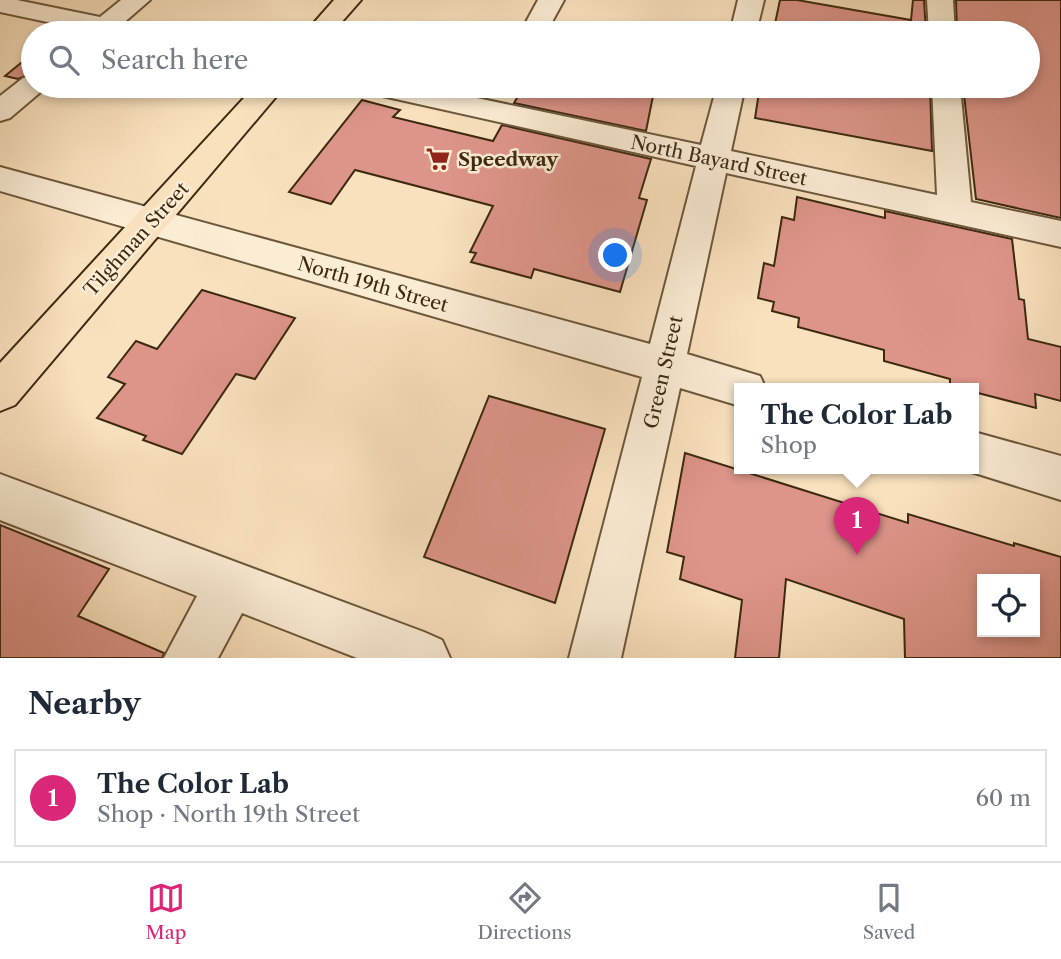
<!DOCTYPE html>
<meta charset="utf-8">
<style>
body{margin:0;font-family:"Libre Caslon Text",serif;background:#f6f6f7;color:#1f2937}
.controls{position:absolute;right:21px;bottom:21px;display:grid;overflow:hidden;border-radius:0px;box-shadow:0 4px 10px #0003}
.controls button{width:63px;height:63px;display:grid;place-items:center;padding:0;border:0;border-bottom:2px solid #e0e1e3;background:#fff;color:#1f2937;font:35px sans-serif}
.you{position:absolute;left:616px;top:256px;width:24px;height:24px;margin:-18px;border:5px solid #fff;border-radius:50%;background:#1a73e8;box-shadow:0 0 0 10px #1a73e833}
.badge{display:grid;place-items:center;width:46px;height:46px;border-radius:50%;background:#db2777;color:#fff;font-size:23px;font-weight:700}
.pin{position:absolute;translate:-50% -58px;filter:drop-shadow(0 2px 4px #0008)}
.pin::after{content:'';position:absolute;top:37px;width:24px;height:21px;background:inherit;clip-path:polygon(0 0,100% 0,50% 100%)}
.popup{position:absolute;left:734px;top:383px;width:245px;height:91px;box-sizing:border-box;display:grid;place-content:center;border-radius:0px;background:#fff;filter:drop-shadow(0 2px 5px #0005);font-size:23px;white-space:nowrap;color:#747a83}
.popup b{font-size:26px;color:#1f2937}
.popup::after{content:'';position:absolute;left:50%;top:100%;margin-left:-14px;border:14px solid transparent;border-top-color:#fff}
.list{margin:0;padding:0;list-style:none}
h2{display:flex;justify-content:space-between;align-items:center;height:91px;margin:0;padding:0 28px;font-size:30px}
h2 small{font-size:23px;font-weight:400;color:#747a83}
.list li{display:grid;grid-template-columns:46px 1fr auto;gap:21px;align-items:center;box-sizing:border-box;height:98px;margin:0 14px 14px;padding:0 14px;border:2px solid #e0e1e3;border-radius:0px}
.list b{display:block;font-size:26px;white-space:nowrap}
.list p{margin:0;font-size:23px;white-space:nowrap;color:#747a83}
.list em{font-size:23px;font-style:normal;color:#747a83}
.icon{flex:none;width:38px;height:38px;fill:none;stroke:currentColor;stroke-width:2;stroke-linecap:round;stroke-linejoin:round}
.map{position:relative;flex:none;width:1061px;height:658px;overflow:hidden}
.search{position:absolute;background:#fff;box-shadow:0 4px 10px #0003;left:21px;right:21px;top:21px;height:77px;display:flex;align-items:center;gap:18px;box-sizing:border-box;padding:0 24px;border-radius:38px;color:#747a83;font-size:26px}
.sheet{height:203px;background:#fff}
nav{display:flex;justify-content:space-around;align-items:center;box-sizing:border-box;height:98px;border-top:2px solid #e0e1e3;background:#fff;font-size:19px;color:#747a83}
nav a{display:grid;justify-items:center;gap:4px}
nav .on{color:#db2777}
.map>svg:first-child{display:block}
.building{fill:#dd9489;stroke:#3d2910;stroke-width:2;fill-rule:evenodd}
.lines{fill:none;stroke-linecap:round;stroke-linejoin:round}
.minor-casing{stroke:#6c573b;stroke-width:4}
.major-casing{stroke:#3d2910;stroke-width:4}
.minor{fill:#fbecd4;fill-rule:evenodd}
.major{fill:#f9e1bd;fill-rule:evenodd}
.labels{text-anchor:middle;stroke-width:5;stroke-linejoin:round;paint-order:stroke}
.poi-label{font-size:19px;font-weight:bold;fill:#3d2910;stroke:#fbecd4;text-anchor:start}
.street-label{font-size:19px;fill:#3d2910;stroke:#fbecd4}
</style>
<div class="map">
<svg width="1061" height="658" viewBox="0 0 1061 658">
<rect width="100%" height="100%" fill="#f9e1bd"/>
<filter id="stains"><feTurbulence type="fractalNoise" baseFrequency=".00286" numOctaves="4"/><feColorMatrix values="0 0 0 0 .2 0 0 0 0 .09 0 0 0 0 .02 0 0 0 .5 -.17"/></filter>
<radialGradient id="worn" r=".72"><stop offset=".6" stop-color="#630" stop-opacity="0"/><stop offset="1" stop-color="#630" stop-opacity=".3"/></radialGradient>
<path class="building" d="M780,0H797L911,20L913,0H924L926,33H773Z
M956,0H1061V218L976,199L963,86H1028V33H957Z
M33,53V73L18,79L5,76Z
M524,86H655L646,131L514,103Z
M760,86H930L932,151L755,118Z
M362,100L400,110L393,117L493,141L502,125L651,159L639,198L647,200L620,292L534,269L531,278L471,262L476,253L470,252L493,206L355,170L331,204L289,192Z
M797,197L885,218V211L1012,239L1019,299L1024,300L1028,339L1061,347V401L1035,394L1036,408L974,392V389L950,386V379L884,361V350L798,327L799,318L772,311L774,302L758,298L764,263L774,266L782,217L794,220Z
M202,290L295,318L255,379L236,374L182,454L143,440L146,436L97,418L125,384L108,377L136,341L157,349Z
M489,396L605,429L555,603L424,557Z
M685,453L908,523V514L1014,546V543L1061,557V658H905L904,619L786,579L779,658H735L742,600L680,579L684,557L667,552ZM982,579H1035V632H982Z
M0,525L109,569L78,616L164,653L162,658H0Z"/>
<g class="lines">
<g class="minor-casing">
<path id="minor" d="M0,0H17L100,17L121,0H150L112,33H83L85,30L0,12Z
M538,0H564L546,33H520Z
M738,0H764L756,33H730Z
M927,0H953L955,33H929Z
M33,75V86H46L43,90L10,118L0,121V96L23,78Z
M364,86H420L701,145L717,86H745L731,151L937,195L932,86H960L971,202L1061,221V247L726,173L687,354L760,376L766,389H740V406L680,388L621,658H569L642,377L0,191V167L650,344L696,166L378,95L368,92Z
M974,432L1061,456V500L962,469H974Z
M0,474L424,632L442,640L450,658H357L242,613L218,658H164L197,596L0,520Z"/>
</g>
<g class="major-casing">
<path id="major" d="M334,0H361L332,33H305Z
M255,86H285L15,405L0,411V363Z"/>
</g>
<use href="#minor" class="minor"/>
<use href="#major" class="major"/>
</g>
<defs>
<g id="supermarket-bare" transform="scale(1.89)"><path d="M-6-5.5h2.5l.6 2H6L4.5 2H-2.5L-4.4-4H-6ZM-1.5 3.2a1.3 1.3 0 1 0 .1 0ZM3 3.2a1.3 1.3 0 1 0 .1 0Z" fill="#8f2418" stroke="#fbecd4" stroke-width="2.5" paint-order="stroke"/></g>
</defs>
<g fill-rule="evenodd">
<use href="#supermarket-bare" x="438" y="159"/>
</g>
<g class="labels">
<g class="poi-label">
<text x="458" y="166">Speedway</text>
</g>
<g class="street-label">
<text transform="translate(719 160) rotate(12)" y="7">North Bayard Street</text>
<text transform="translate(136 239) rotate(-48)" y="7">Tilghman Street</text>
<text transform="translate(373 284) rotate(16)" y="7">North 19th Street</text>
<text transform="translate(663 372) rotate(-77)" y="7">Green Street</text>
</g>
</g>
<rect width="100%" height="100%" filter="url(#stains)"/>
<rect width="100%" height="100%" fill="url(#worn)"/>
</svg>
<div class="controls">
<button><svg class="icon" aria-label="locate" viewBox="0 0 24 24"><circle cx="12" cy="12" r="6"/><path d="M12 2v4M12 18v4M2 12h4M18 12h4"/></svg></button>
</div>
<div class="you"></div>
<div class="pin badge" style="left:857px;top:555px">1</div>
<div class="popup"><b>The Color Lab</b>Shop</div>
<div class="search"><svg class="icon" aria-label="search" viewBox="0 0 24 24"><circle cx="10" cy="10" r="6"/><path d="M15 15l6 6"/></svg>Search here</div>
</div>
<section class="sheet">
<h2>Nearby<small></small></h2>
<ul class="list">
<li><span class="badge">1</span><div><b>The Color Lab</b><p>Shop · North 19th Street</p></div><em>60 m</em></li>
</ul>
</section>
<nav>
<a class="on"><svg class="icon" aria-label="map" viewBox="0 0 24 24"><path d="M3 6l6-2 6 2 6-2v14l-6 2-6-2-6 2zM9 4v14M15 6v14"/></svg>Map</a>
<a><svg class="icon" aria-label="directions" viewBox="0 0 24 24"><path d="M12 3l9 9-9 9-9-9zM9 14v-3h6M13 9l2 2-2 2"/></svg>Directions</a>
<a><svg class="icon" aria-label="saved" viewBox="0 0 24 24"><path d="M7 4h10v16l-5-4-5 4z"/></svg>Saved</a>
</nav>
